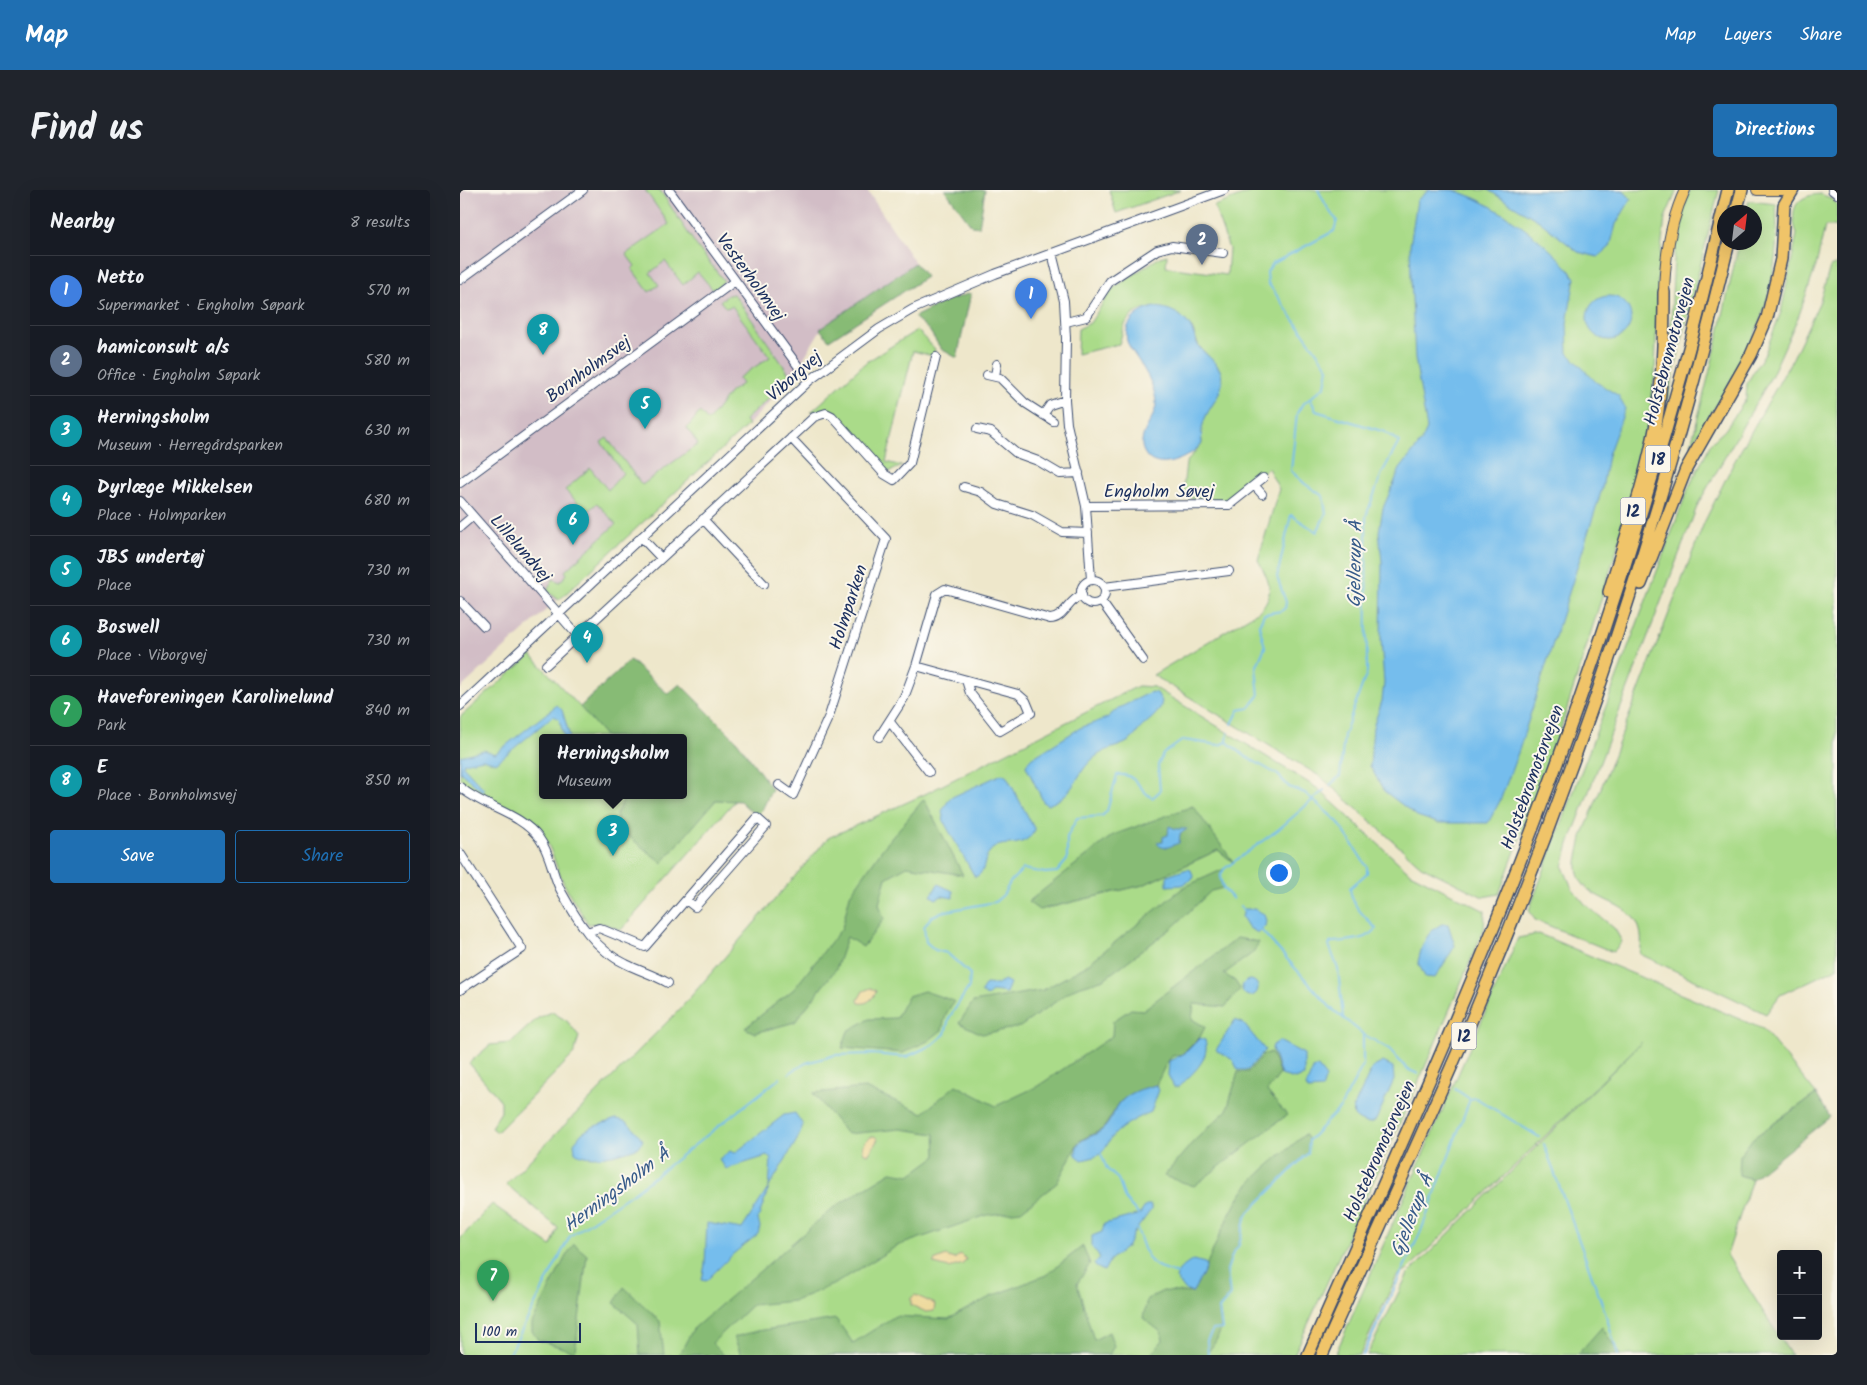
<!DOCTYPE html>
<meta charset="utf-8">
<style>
body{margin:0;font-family:Kalam,sans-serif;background:#20242c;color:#f1f3f6}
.controls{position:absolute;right:15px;bottom:15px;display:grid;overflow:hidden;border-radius:5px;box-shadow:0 5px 20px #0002}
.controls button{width:45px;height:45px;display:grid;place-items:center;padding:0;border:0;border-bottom:1px solid #363941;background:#171b24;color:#f1f3f6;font:25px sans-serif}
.compass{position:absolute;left:1257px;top:15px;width:45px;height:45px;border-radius:50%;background:#171b24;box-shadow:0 5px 20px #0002;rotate:28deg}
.scale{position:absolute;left:15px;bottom:12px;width:106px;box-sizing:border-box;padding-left:5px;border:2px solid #1b2f5e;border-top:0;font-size:14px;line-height:18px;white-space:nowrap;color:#1b2f5e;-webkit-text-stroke:4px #fbf7ec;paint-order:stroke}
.you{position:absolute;left:818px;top:682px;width:18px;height:18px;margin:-12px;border:4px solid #fff;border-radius:50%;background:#1a73e8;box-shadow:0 0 0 8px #1a73e833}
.badge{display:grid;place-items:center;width:32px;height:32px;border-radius:50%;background:#1f6fb2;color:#fff;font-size:16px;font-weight:700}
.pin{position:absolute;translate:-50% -41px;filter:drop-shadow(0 1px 2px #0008)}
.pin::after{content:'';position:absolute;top:26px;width:18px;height:15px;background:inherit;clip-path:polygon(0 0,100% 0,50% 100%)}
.popup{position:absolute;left:79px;top:544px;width:148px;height:65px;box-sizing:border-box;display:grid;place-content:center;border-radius:5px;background:#171b24;filter:drop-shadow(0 1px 4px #0005);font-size:16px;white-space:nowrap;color:#9ea1a6}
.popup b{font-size:19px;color:#f1f3f6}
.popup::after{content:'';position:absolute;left:50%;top:100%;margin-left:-10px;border:10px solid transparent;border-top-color:#171b24}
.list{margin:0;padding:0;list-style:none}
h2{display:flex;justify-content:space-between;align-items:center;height:65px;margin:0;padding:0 20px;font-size:21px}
h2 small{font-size:16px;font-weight:400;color:#9ea1a6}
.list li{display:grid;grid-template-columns:32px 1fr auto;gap:15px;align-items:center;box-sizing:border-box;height:70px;padding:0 20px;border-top:1px solid #363941}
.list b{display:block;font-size:19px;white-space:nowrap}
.list p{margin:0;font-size:16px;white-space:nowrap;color:#9ea1a6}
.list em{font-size:16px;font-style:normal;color:#9ea1a6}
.actions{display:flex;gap:10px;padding:15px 20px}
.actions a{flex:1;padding:11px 0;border:1px solid #1f6fb2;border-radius:5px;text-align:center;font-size:18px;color:#1f6fb2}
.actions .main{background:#1f6fb2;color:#fff}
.map{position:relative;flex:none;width:1377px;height:1165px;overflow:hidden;border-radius:5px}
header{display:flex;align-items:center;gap:30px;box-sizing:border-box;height:70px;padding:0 25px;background:#1f6fb2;color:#fff}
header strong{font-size:24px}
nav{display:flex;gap:28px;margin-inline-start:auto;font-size:18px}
.intro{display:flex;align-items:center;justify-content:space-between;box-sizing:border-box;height:120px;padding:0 30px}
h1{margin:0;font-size:35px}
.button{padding:12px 22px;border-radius:5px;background:#1f6fb2;color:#fff;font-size:18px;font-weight:700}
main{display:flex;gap:30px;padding:0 30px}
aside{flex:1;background:#171b24;border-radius:5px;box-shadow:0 5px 20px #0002}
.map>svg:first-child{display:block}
.industrial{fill:#d2bdc6}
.green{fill:#aadb89;stroke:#628574;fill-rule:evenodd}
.forest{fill:#87bb75;stroke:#51756a}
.sand{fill:#eeda9e;stroke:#84847e}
.water{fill:#75bded;stroke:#4876a6}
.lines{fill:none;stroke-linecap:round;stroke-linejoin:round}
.stream{stroke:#75bded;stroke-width:2}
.minor-casing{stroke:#3b4b6e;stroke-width:10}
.major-casing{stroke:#3b4b6e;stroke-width:12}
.highway-casing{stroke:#3b4b6e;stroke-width:14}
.minor{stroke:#fff;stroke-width:8}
.major{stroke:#f0c469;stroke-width:10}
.highway{stroke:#f0c469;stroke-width:11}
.labels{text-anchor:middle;stroke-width:4;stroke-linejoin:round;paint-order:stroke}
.shield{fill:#fbf7ec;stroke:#5e6b89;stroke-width:1}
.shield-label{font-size:16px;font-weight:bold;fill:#1b2f5e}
.street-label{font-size:18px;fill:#1b2f5e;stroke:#fbf7ec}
.water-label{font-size:19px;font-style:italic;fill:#365a89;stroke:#fbf7ec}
</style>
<header>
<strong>Map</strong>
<nav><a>Map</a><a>Layers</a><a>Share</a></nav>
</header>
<div class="intro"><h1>Find us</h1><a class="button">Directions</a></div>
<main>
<aside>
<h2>Nearby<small>8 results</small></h2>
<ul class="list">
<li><span class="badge" style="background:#3f7fe0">1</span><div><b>Netto</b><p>Supermarket · Engholm Søpark</p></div><em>570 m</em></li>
<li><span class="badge" style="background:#5c6f8a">2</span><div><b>hamiconsult a/s</b><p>Office · Engholm Søpark</p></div><em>580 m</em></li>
<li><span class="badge" style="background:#0f9aa8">3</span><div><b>Herningsholm</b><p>Museum · Herregårdsparken</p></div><em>630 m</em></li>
<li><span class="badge" style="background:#0f9aa8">4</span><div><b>Dyrlæge Mikkelsen</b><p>Place · Holmparken</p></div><em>680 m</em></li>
<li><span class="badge" style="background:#0f9aa8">5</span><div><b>JBS undertøj</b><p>Place</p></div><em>730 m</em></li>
<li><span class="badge" style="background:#0f9aa8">6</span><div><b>Boswell</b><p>Place · Viborgvej</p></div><em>730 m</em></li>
<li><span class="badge" style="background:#2e9e5b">7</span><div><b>Haveforeningen Karolinelund</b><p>Park</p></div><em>840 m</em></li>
<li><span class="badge" style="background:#0f9aa8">8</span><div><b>E</b><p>Place · Bornholmsvej</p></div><em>850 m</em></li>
</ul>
<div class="actions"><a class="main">Save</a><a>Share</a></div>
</aside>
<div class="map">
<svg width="1377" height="1165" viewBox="0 0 1377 1165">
<rect width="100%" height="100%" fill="#fbf7ec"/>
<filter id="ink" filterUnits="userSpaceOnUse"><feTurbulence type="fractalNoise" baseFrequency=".02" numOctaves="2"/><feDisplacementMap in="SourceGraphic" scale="10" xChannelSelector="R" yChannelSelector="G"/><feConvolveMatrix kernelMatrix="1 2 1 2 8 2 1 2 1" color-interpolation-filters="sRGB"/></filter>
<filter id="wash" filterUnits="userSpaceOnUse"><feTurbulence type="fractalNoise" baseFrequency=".0096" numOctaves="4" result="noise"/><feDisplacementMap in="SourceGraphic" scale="20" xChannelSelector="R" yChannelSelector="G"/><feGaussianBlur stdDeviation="1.12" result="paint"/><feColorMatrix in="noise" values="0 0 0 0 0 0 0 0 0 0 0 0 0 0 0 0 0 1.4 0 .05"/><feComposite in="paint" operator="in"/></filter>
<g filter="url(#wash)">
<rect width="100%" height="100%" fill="#eee7cb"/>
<path class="industrial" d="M0,0H407L455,73L361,139L332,188L288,235L0,499Z"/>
<path class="green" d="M185,0H200L236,55L264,91L254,101L238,82L223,95L205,71L190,83L199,95L189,102L172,79L175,76L166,64L209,34Z
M649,0H721L656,23Z
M796,0H1217L1205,28L1198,84L1195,184L1186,251L1160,349L1100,541L1039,704L1023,707L961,676L861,587L693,485L799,421C817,403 808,389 798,370L819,299L808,278L768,311L728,308L723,299L726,273L742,253L740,241L743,227L761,198L759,178L739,156L732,138L683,119C663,129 665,135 659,154L617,164L618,139L630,133L652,99L700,67L707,65L706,77L767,85L769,59L754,16Z
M1230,0H1259L1201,234C1204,207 1208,181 1210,154C1214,101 1209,50 1230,0Z
M1360,4L1371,8L1377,14V39L1375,36H1365L1356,76L1339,125L1311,187L1238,314L1109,654L1103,677L1112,698L1125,714L1155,739L1162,752L1153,762L1075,730L1069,720L1228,299L1251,253L1265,240L1286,209L1287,193L1305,163L1321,122L1337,44C1329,21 1334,6 1360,4Z
M1289,11L1316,14C1323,116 1283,173 1231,255L1257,152L1279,53L1294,52V22H1286Z
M1377,74V778L1320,805L1306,824L1180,764C1192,703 1121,721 1117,678C1116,669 1121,656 1122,647L1244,333L1273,274L1333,168L1360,111L1370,77Z
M274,104L332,188L285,230L288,235L99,410L87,401L93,389L100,392L107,384L105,381L156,334L137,313L127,322L105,300L130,278L148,300L163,283L141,252L147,248L182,295L238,254L227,238L240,222L248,231L270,202L282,194L278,188L310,167L272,116L266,118L260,111L268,105Z
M457,140L475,159L473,166L453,161L426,272L442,276L429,282L375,225L365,219L351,222L405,173Z
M71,465L120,517L170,470L290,587L273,613L161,740L143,733L128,734C119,718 108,704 101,687C93,670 91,652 77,639C54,618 21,612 0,588V527ZM83,547H223V605H83Z
M678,496L694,497L857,598L950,683L1025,721L1024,739L959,891L834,1165H0V1049L32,1014L91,1056L98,1038L46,994L220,819L368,648L463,605ZM732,616L772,671L758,660L683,695L579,720Z
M1079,744L1303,839L1356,904L1293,948L1279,985L1292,989L1267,1065L1331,1165H907L948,1084L1182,852L948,1079L937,1086L900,1165H875L1058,748Z
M92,822L107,831L119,846L114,864L37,942L31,937L41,922V911L9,873L30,855L50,853L78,828Z"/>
<path class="forest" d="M485,0H525L519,37L512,36Z
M455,73L466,87L369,150L360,139Z
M511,103L497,168L481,159L469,140L454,127L486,111Z
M170,470L208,504L220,494L277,551L312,599L302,620L296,626L280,611L256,610L202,673L158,638L156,624L163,611L162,605H223V547H146L120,517Z
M464,609L503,685L447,676L426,688L419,714L424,729L403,757L387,747L376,779L335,832L295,843L285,838L334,799L382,738L390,705L423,658Z
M733,616L774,673L758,660L683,695L579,720L568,712L653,645Z
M764,679L760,687L763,698L751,701L712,738L644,789L615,798L560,837L522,844L499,833L513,812L583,800L624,777L724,697Z
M777,748L799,752L794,762L764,784L775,791L780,799L765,817L734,814L732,829L745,837L740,847L723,864L712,866L706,874L696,895L671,904L660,912L643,939L619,951L597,993L561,1021L527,1025L437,1056L375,1094L334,1111L292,1115L252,1153L264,1165H219L233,1139L373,1018L431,982L450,985L476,966L475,944L441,939L387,944L353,903L405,898L463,923L496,895L536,916L578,896L652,846L653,831L671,819L683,820Z
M464,801L494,811L486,824L482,840L468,851L443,863L382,858L388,841L409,829L436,828L448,806Z
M811,862L820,884L807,901L827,925L734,996L704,986L733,952L767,920L778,882H788L803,865Z
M1356,904L1370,927L1292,989L1279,985L1280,965L1293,948Z
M845,944L849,950L848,963L789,1022L785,1029L779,1055L773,1063L767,1080L770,1106L759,1119C765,1140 758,1149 746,1165H690L703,1150L701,1142L683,1128L687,1109L703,1101L732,1103C752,1069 762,1031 785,999C797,983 829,959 845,944Z
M114,1054L127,1065L115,1162L78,1150L72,1141V1133L106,1066Z
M623,1056L630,1074L617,1094L634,1150L649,1142L654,1156L649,1165H336L330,1163L326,1165H281L274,1147L297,1141L376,1129L393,1153L435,1126L488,1129L530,1107L586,1085Z
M164,1097L200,1131L204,1165H180L178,1134L154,1113Z
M1142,1137L1160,1165H1117Z"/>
<path class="sand" d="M411,798L416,801C414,808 407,815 399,813L398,810L403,801Z
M414,946L418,949L409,964L404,963C400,957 407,947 414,946Z
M501,1064L506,1069L503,1074L489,1078L474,1074V1071L486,1066L494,1069Z
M455,1105L475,1114L474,1121L466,1122L451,1115V1108Z"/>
<path class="water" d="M969,0C976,0 985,0 992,0C1029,8 1094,56 1115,88L1107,133L1108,163L1136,192L1159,206L1165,219L1148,265L1142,299L1059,560L1040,611L1028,633H978L957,626L924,601L910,576L913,537L922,511L924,493L921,449L922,372L919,342L923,318L940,279L961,252L967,239L955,168L951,88L950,56L957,10Z
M1028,0H1163L1171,9L1156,34L1150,57L1138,67L1118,62L1079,31Z
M1127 128a22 22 0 1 1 44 0a22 22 0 1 1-44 0Z
M695,117C710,118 725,125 732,140C735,146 736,153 740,158C748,167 762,175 762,189C763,212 738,220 742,253C731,268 695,285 684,262C675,245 697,229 696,212C695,195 683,177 674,164C672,160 668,155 667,151C663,132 679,120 695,117Z
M691,502L697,503L702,511C700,525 688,530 679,540C676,544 674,548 669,551C658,558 648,557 635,567C614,584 618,603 588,615L584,613L566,576L569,570L620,538L647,528L657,519Z
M97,515L102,520L110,547H104L99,529L93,526L36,573L23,569L4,573L3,576L25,600L23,602L0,582V566L24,560L35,564Z
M542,584L547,587L575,640C561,664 540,645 528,664C523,672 526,683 515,687L484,632L482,621L490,608Z
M709,636L716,639H727L720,644L719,653C712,655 703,662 697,653L703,652V647L708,645Z
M727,679L731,680L734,688L722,695L707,696V686Z
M478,694L493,701V708L482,706L476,709L471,706Z
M784,719H794L804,724L806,731L805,736L798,743L789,738L782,727Z
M982,734H988L995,756L975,788L965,787L958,772C962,755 966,742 982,734Z
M782 798a8 8 0 1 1 16 0a8 8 0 1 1-16 0Z
M544,790L550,793L546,803L533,801L527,806L521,802L526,794L538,795Z
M775,830L783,833L805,860L788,880H778L773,870L756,860Z
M740,848L745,850C751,870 731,884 719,897H714L708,885L709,871L725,863Z
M819,851L844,864V886L835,889L821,885L812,859L813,855Z
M923,872L933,877L934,890L916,930C909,936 900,932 894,926L893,919L912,878Z
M854,877H858L866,887L862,899L848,900L846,896Z
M696,895L699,900L691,922C679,927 663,935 654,945C641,961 647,965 622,970L616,965C615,947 631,949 642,940C650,934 653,922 659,914C667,903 683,898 696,895Z
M335,923L343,935L337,950L309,997L298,1029L300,1037L298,1044L273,1064L246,1091L242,1090L245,1074L247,1033L282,1039L309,997L311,969L307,966L266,979L259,969L270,961L275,963L324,925Z
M156,929C169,930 175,940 183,950L179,957C163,963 130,973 115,962L114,953L122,943L132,937Z
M686,1015H691V1020L673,1044L668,1056L650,1070L644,1081L636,1077L634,1074L640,1068L632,1057V1046L642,1042L644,1034L680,1024Z
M733,1070L745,1073L746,1079L732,1103L725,1100L716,1088L720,1079Z"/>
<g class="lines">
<path class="stream" d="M851,210L856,221L925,242L939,252L922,283L906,326L907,482L884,545L880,586L870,595
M772,534L779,520L789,518L799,506L796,478L805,457L799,435L804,424L821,421L825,418L826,412L817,387L831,325L857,342L866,323L863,306L845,294L831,281L837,223L842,215L865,196L868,178L808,93L807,82L812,74L874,41L877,30C867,21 865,11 858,0
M767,552L785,566L818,585L829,597L845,603L878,632L907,677V683L890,698C892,718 905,725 916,739C908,751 884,751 871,752L869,755L878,779L883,827
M773,709L763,698L760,687L764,679L819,639L864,600
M780,717L784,721
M801,740L871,818L903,844L929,859L947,879L958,884
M329,883L346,873L375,865L412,864L446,867L472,855L485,844L489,828L509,797L510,784L487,763L475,760L466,752L464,737L471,727L481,722L535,712L543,705L551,691L563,679L585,683L597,682L607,670V647L617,628L642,626L647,621L657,585C677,583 678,599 692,608L700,601L698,575L703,564L723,550L759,555L767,552L768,543
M995,899L1010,909
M1010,909L1016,908L1079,947
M1084,954L1145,1122L1158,1165
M641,964L647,979L658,989L665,1009L678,1024
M677,1039C688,1067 684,1075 718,1084
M49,1165L110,1046L176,1001L320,888
M748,1165L747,1150L753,1140L762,1139L759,1119L770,1106L767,1080L773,1063L779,1055L785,1029L789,1022L848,963L849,950L880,918L903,875V844
M903,1165L961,1041L1010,909"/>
</g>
</g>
<g filter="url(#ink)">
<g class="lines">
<g class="minor-casing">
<path id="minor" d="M209,0L349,191
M1372,0L1377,4
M749,61L750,50
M592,63L604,111L606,148L605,210L607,234L626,316L631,390
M0,90L123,0
M606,132L626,127L650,91L697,60L712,56L763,63
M527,185L540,188L565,213L593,231
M535,186L537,174
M583,225L590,215L605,210
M517,239L531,242L556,263L578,271L600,284L619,283
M0,293L275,91
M794,295L802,304
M504,297L521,302L537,314L572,325L602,342L628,343
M0,311L118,446
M626,316L769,315L803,288
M243,329L304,394
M0,337L13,326
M181,347L201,368
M621 402a12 12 0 1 1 24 0a12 12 0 1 1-24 0Z
M644,397L769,381
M0,411L24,436
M641,411L683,470
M86,475L354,227L366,223L372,226L424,284L434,290L450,273L476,167
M456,476L558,504L566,511L571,523L540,541L510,503L506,490
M0,516L349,191L419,139L453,119L535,84L764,0
M430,532L469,582
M419,547L444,508L456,476L477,404L485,399L590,429C604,429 608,410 622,405
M319,595L333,605L369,526L426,349L331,248
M0,597C24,618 59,622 79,648C91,664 92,684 101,701C117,730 135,760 166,774C180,781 194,785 208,793
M0,663L62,759L0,800
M127,742L139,738L185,757L297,628L306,636L235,717L226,710"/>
</g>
<g class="major-casing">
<path id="major" d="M1297,0H1323
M1204,102C1205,67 1210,32 1225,0"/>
</g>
<g class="highway-casing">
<path id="highway" d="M1276,22L1282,0
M1181,394L1226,279L1291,165L1307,128L1321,69L1324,15L1333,0
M1149,402C1166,345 1187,287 1197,228C1203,186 1204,145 1204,102
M848,1165C926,988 1007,812 1075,632C1133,480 1183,326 1226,169C1242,113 1254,56 1268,0
M862,1165C913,1051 966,937 1015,822C1120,573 1206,315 1269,52"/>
</g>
<use href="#minor" class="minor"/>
<use href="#major" class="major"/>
<use href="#highway" class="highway"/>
</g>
</g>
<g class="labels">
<g class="shield">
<rect x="1185.5" y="255.5" width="25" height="27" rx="4"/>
<rect x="1160.5" y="307.5" width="25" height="27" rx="4"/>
<rect x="991.5" y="832.5" width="25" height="27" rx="4"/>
</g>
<g class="shield-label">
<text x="1198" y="275">18</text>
<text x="1173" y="327">12</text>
<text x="1004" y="852">12</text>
</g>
<g class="street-label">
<text transform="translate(291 87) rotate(54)" y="6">Vesterholmvej</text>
<text transform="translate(1209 161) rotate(-75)" y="6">Holstebromotorvejen</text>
<text transform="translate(128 179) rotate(-36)" y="6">Bornholmsvej</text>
<text transform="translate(334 186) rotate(-41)" y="6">Viborgvej</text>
<text x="699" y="307">Engholm Søvej</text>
<text transform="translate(61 358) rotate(49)" y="6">Lillelundvej</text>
<text transform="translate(388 417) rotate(-72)" y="6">Holmparken</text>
<text transform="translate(1072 587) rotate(-70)" y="6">Holstebromotorvejen</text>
<text transform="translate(919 961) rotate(-66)" y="6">Holstebromotorvejen</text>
</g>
<g class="water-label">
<text transform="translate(894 374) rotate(-89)" y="7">Gjellerup Å</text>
<text transform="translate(156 999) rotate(-37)" y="7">Herningsholm Å</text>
<text transform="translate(951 1025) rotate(-68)" y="7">Gjellerup Å</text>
</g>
</g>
</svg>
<div class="controls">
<button>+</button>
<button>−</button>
</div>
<svg class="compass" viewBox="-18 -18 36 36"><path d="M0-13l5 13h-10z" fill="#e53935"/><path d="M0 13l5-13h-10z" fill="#9ea1a6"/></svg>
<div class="scale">100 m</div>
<div class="you"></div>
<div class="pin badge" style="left:571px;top:129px;background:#3f7fe0">1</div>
<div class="pin badge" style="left:742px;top:75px;background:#5c6f8a">2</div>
<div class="pin badge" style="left:153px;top:666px;background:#0f9aa8">3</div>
<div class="popup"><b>Herningsholm</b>Museum</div>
<div class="pin badge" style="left:127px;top:473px;background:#0f9aa8">4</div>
<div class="pin badge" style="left:185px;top:239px;background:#0f9aa8">5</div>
<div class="pin badge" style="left:113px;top:355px;background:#0f9aa8">6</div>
<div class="pin badge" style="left:33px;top:1111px;background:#2e9e5b">7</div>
<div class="pin badge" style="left:83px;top:165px;background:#0f9aa8">8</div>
</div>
</main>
